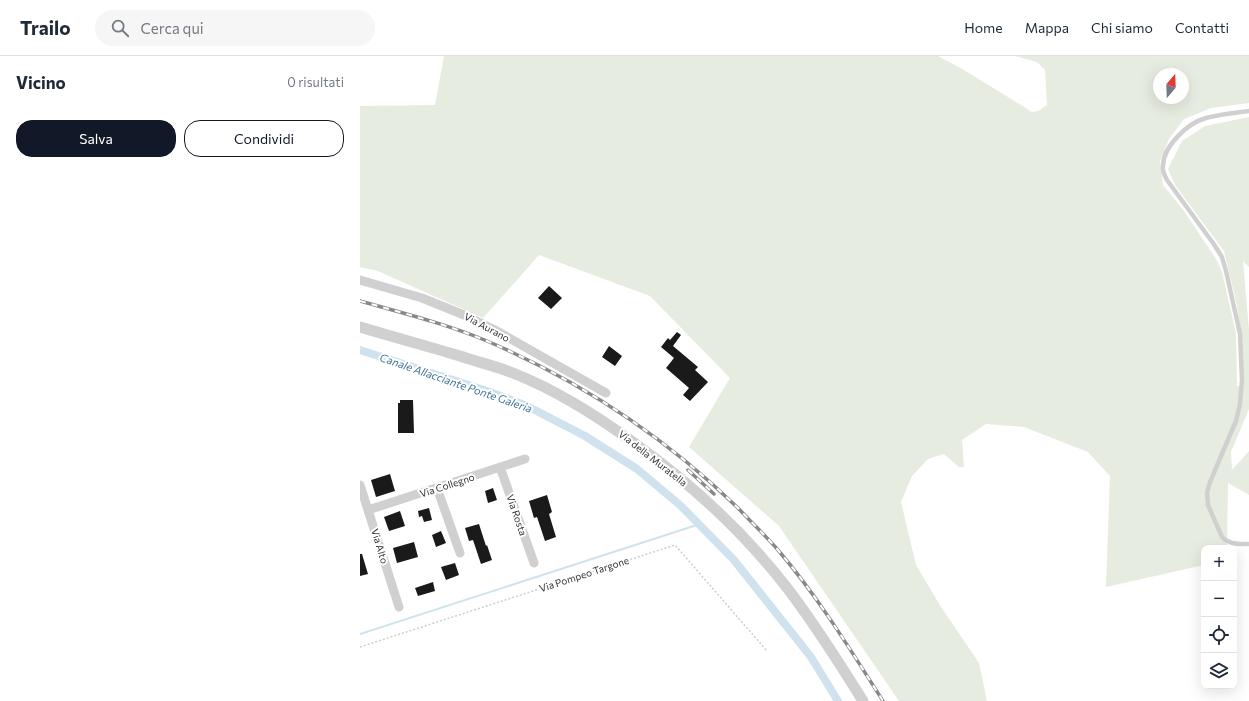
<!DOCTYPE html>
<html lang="it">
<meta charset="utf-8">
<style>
body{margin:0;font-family:Commissioner,sans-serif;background:#f6f6f7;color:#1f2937}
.controls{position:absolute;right:12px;bottom:12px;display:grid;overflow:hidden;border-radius:8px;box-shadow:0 4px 16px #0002}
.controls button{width:36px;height:36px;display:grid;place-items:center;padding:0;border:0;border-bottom:1px solid #e0e1e3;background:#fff;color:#1f2937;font:20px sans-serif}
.compass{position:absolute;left:793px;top:12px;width:36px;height:36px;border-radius:50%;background:#fff;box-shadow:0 4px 16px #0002;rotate:19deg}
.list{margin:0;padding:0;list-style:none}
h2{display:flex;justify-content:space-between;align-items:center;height:52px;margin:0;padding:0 16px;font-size:17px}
h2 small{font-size:13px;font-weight:400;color:#747a83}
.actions{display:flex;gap:8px;padding:12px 16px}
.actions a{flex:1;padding:9px 0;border:1px solid #111827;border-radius:16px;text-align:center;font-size:14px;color:#111827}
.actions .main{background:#111827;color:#fff}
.icon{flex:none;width:22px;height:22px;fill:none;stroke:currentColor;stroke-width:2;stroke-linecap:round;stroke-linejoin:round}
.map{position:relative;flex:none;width:889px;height:645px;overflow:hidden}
header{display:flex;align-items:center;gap:24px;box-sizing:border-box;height:56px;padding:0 20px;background:#fff;border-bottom:1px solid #e0e1e3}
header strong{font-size:19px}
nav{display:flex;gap:22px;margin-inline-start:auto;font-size:14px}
.search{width:280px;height:36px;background:#f6f6f7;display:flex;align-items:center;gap:10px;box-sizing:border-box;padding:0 14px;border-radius:22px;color:#747a83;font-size:15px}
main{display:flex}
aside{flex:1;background:#fff}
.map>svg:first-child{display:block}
.green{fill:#e6ecdf;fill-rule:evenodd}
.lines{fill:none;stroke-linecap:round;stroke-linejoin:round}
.stream{stroke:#cfe2ee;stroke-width:2}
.canal{stroke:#cfe2ee;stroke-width:8}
.building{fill:#1a1a1a}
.path{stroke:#cdcdcd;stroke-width:1.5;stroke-dasharray:2 2;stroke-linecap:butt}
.service{stroke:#d0d0d0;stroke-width:4.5}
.minor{stroke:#d0d0d0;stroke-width:9}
.tertiary{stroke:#d0d0d0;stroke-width:11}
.rail-casing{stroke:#888;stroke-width:3.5}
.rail{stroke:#fff;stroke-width:2;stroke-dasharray:6;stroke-linecap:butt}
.labels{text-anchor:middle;stroke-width:4;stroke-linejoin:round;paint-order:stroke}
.street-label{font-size:10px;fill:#333;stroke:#fff}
.water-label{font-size:11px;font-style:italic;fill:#3f7597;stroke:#fff}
</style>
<header>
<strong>Trailo</strong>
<div class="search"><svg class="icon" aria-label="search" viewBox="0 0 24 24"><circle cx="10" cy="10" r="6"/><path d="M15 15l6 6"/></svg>Cerca qui</div>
<nav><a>Home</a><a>Mappa</a><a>Chi siamo</a><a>Contatti</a></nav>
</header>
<main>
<aside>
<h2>Vicino<small>0 risultati</small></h2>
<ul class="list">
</ul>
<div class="actions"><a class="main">Salva</a><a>Condividi</a></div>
</aside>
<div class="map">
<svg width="889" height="645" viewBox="0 0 889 645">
<rect width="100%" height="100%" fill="#fff"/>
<path class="green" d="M84,0H578L604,14L672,56L678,55L687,49L685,14L677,6L655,0H889V47L851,52L824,63L809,83L800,105L803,129L824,155L856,203L862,216L876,277L877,330H882V288L877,250L864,195L815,129L808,113L822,85L845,70L889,61V211L883,205L889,274V353L871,396L872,414L889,395V439L868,427L867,492H844V509L746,531L750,420L728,396L664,371L626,368L602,384L604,411H599L584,398L568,403L552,420L541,446L556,509L581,551L619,607L627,645H539L419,470L329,391L370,322L290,240L179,199L123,262L18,215L0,211V50L75,49ZM799,18H823V42H799Z"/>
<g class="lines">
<path class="stream" d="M0,578L340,468"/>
<path class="canal" d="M0,294L127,335L167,350L225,380L277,413L321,450L374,504L451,601L478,645"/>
</g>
<path class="building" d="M189,230L202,242L191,253L178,242Z
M317,276L321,279L313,290L338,311L335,314L348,326L330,345L323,339L329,332L306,312L314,302L301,291L308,282L310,284Z
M249,290L262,300L255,310L242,301Z
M40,344H53L54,377H38V347H40Z
M30,418L35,435L16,441L11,424Z
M133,432L137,444L128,447L125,435Z
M187,439L192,456L189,458L196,481L185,485L177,461L174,462L169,445Z
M69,452L72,464L64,466L62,460L59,461L58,455Z
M40,455L45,470L29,475L24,461Z
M119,468L126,490L127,489L132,504L121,508L113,484L109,485L105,472Z
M81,475L86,487L76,491L72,479Z
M54,486L58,501L37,507L33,492Z
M0,498H2L8,518L0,520Z
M95,507L99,519L86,524L81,511Z
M73,526L75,535L58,540L55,532Z"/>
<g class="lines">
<path class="path" d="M0,591L315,489L407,595"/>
<path class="service" d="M889,55C875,57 860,58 846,62C828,67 803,90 803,110C802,115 805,120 807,124L853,187L862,201L866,215L880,278L882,324L880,348L876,365L850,426L847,437L848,449L862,481C870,489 879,488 889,488"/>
<path class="minor" d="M0,224L62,242L104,259L135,274L246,337
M140,411L174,507
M0,429L39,551
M77,432L100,497
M8,454L165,403"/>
<path class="tertiary" d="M0,271C33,281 67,290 100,300C117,306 136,310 153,317C196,334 236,359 274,387C333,429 387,479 431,537C457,572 480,608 503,645"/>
<g class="rail-casing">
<path id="rail" d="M0,245C43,257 86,268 127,285C220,325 305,381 378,452C391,466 405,479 418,494C458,541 490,593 523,645
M328,414L354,438"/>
</g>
<use href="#rail" class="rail"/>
</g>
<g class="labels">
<g class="street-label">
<text transform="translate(127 271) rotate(28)" y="4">Via Aurano</text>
<text transform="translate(293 402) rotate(38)" y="4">Via della Muratella</text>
<text transform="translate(87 429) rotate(-18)" y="4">Via Collegno</text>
<text transform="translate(157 459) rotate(71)" y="4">Via Rosta</text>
<text transform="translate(20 490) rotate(73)" y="4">Via Alto</text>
<text transform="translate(224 518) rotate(-18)" y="4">Via Pompeo Targone</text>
</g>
<g class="water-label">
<text transform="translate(96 327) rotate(19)" y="4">Canale Allacciante Ponte Galeria</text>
</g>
</g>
</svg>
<div class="controls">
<button>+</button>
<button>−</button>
<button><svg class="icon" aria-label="locate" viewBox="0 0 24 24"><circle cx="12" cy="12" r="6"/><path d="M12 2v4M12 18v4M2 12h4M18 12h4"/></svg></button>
<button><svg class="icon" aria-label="layers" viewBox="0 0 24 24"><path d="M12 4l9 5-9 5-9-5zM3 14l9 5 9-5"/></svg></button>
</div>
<svg class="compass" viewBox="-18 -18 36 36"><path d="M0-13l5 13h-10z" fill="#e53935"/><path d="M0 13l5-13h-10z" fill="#747a83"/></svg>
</div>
</main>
